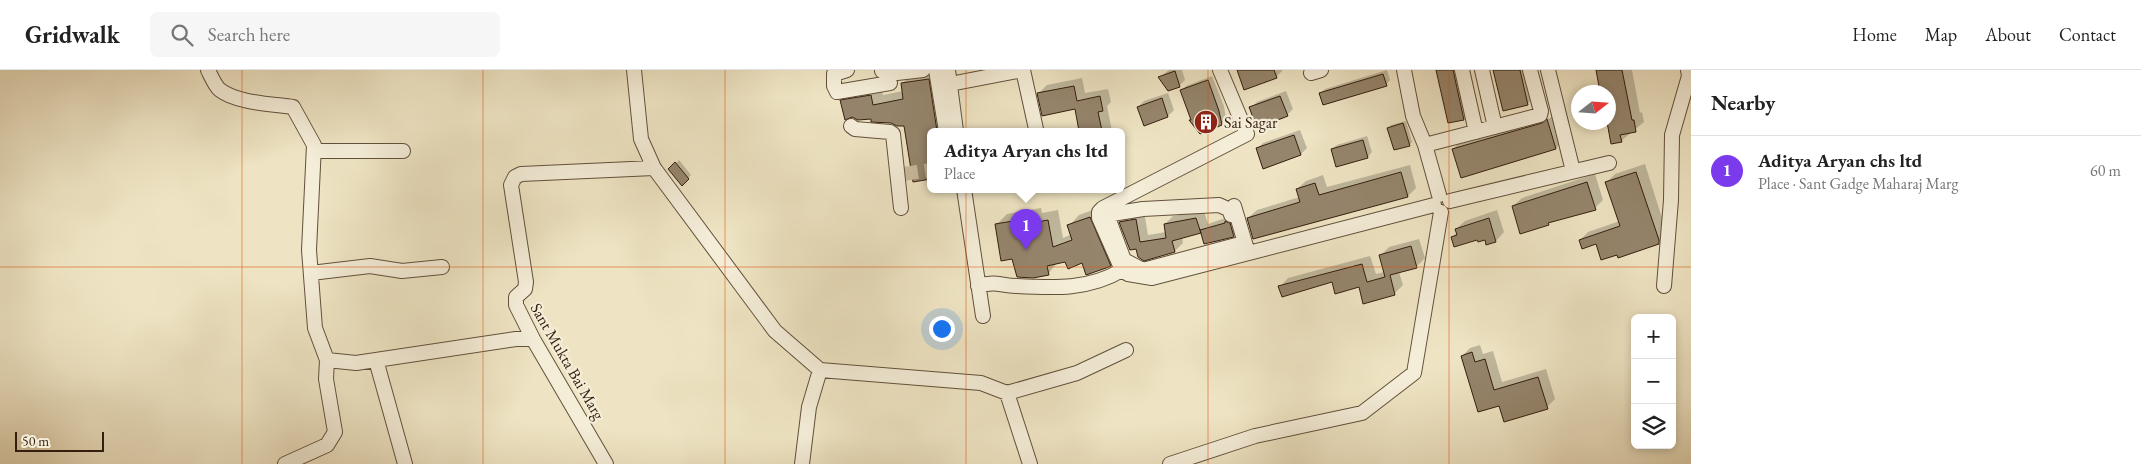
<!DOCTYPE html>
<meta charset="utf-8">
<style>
body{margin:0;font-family:"EB Garamond",serif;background:#f6f6f6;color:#222}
.controls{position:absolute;right:15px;bottom:15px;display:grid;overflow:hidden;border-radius:8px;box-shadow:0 2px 8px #0003}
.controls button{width:45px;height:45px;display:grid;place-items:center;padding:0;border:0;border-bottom:1px solid #e0e0e0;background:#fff;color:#222;font:25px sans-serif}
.compass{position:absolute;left:1571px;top:15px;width:45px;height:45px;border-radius:50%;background:#fff;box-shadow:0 2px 8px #0003;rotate:73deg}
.scale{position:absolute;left:15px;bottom:12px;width:89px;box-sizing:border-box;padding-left:5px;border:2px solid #341e0e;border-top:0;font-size:14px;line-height:18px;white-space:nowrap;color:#341e0e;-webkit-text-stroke:4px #f4edd8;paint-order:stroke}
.you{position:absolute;left:941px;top:258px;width:18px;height:18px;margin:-12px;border:4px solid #fff;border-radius:50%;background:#1a73e8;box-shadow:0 0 0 8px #1a73e833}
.badge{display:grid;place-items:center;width:32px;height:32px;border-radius:50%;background:#7c3aed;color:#fff;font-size:16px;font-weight:700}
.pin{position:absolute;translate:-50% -41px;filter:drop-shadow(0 1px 2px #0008)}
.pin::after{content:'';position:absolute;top:26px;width:18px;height:15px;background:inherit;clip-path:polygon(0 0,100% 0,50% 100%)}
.popup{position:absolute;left:927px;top:58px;width:198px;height:65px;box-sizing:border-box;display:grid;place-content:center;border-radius:8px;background:#fff;filter:drop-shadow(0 1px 4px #0005);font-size:16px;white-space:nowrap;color:#767676}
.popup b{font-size:19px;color:#222}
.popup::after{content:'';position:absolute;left:50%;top:100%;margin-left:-10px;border:10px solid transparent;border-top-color:#fff}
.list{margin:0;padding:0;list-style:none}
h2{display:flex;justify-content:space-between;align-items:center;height:65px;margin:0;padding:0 20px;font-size:21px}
h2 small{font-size:16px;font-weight:400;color:#767676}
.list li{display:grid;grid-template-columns:32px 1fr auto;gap:15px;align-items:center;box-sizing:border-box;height:70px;padding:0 20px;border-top:1px solid #e0e0e0}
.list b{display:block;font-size:19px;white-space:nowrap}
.list p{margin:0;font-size:16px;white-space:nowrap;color:#767676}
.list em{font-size:16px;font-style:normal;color:#767676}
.icon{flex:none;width:28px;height:28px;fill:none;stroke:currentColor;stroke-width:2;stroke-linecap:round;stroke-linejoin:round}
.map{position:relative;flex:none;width:1691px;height:394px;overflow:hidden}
header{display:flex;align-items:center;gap:30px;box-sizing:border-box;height:70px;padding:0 25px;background:#fff;border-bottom:1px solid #e0e0e0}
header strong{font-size:24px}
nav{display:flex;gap:28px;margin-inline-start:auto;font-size:18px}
.search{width:350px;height:45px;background:#f6f6f6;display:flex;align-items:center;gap:12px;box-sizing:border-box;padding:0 18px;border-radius:8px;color:#767676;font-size:19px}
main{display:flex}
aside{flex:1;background:#fff}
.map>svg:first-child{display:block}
.shadow{fill:#0003}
.building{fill:#95856c;stroke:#341e0e}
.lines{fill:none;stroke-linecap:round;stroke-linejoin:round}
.minor-tunnel{stroke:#c9bc9f;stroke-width:14;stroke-dasharray:14 7;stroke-linecap:butt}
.minor-casing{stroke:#62503b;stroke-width:16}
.minor{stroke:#f4edd8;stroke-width:14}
.grid{fill:none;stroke:#df560c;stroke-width:1;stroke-opacity:0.55}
.labels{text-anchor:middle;stroke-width:4.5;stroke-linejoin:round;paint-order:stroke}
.poi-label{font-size:16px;fill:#341e0e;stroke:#f4edd8;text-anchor:start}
.street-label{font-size:16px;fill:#341e0e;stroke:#f4edd8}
</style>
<header>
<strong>Gridwalk</strong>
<div class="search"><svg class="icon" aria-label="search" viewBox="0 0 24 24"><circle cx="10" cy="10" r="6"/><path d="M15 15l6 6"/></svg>Search here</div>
<nav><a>Home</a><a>Map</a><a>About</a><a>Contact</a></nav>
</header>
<main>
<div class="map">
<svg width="1691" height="394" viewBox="0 0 1691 394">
<rect width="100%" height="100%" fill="#eee4c3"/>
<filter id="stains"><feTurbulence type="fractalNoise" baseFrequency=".004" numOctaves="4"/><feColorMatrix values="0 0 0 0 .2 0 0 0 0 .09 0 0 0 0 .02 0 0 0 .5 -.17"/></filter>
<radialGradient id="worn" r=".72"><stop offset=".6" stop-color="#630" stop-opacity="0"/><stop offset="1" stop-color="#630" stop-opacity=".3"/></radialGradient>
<path class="shadow" d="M933,0L950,61H931V107L905,54L872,48L841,31L851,20L881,15L883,25L903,21L902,14L912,3Z
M1169,0H1182L1185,10L1179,16L1160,7Z
M1239,0H1282V1L1276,7Z
M1387,0L1390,10L1386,15L1321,23L1325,19Z
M1437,0H1463L1472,40L1464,49Z
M1494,0H1530L1536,26L1527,34Z
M1597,0H1632L1640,43L1642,42L1644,52L1621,71L1608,22H1602Z
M1212,6L1224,36L1226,49L1221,54L1192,49L1181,21L1186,16Z
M1082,8L1085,23L1108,19L1111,32L1107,36L1112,61H1080L1076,38L1038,24L1047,15Z
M1286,21L1293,39L1287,45L1251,38L1257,32Z
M1168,23L1174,40L1168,46L1145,54L1138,37L1144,31Z
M1553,45L1562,72L1556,78L1461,106L1453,79L1459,73L1550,48Z
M1406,51L1412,72L1409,75L1389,58L1391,55Z
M1300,60L1307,78L1301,84L1264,97L1257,79L1263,73Z
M1367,66L1372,82L1368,87L1332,79L1337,75Z
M679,90L691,105L682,114L670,99Z
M1645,94L1667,164L1658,173L1618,183L1596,173L1580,170L1588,162L1620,151L1607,112L1615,104Z
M1410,95L1416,118L1408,126L1248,148L1257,140L1300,127L1297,119L1306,111L1323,105L1327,117Z
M1595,104L1603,130L1595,138L1551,151L1548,154L1521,162L1513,136L1522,128Z
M1101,137L1120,185L1110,195L1066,191L1058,192L1048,204L1033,207L1017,206L1013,188L996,155L1007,144L1041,138L1042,143L1058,140L1063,168L1072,164L1069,156L1079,145Z
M1497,140L1504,162L1496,171L1453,167L1457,162L1456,159L1465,151Z
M1144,141L1148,165L1166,162L1165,154L1173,146L1204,141L1208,154L1231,146L1242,157L1233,165L1202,160L1182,167L1183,173L1175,181L1144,189L1120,152L1129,144Z
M1419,169L1425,188L1416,197L1399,202L1403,215L1394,224L1332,210L1280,217L1288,208L1370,186L1376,204L1385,202L1380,186L1389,177Z
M1480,275L1483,284L1493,281L1502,312L1546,299L1555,329L1547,337L1500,334L1462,286L1470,278Z"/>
<path class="building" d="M1237,0H1274L1277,8L1244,20Z
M1436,0H1453L1464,50L1448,53Z
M1493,0H1520L1528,35L1503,41Z
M1596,0H1622L1632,50H1634L1636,62L1620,65L1622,72L1611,74L1607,52H1608V22H1600Z
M1175,1L1180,17L1168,21L1158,7Z
M1383,4L1387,16L1323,35L1319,23Z
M929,9L937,61H931V109L913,112L904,56H897L891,53L871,52V49L858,50L852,47L845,50L840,30L871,25L873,35L903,29L901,13Z
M1208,10L1219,41L1222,55L1200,64L1189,50H1191L1180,20Z
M1074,16L1077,31L1100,26L1103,41L1098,42L1102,61H1079L1075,39L1042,46L1037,23Z
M1280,26L1288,46L1257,58L1249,37Z
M1162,28L1168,47L1144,56L1137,37Z
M1547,49L1556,79L1461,108L1452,79L1542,53Z
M1403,53L1410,76L1394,80L1387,58Z
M1294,65L1301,85L1263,99L1256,78Z
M1363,70L1368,88L1336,97L1331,79Z
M675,92L689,109L682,116L668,99Z
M1401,102L1408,127L1253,169L1247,148L1300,132L1296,119L1315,113L1319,125Z
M1636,102L1659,170V174L1618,188L1617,185L1601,190L1596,174L1582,179L1579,170L1620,156L1605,112Z
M1587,112L1596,140L1548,153L1549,155L1520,164L1512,136Z
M1090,147L1111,196L1106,198L1086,205L1082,193L1068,199L1065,192L1047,196L1049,205L1033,208L1017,207L1012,189L1001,191L995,154L1031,148L1032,153L1048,150L1053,177L1072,170L1067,155Z
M1196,148L1201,163L1172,171L1175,182L1144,191L1138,187L1136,179L1130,180L1119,152L1136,149L1140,172L1166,168L1164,154Z
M1489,148L1496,172L1486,175L1485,170L1478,172L1477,170L1454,177L1451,167L1457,165L1455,159Z
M1225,151L1230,153L1234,167L1204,174L1200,160L1225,153Z
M1411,176L1417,198L1390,205L1395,225L1363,234L1359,217L1335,224L1332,212L1282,227L1278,216L1362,194L1367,212L1385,207L1379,185Z
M1472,282L1475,292L1485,289L1494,320L1538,307L1548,339L1504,352L1499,336L1478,342L1461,286Z"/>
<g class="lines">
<path class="minor-tunnel" d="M904,104L931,100"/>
<g class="minor-casing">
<path id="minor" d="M208,0C211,6 215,16 220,20C237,33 272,34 293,37L314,75L309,180L315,258L327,290L356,293L516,269H533
M634,0L641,69L654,98L775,261L820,300L981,313L1007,323L1030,394
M847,0L834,4V16L837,22L890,13
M936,0L946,61
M948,0L956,61
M1023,0L1036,59
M1220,0L1247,64L1103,138L1099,142V148L1122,200L1128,204L1152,208L1434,135
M1404,0L1413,46L1425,75L1439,125
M1462,0L1476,62
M1482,0L1495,57
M1548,0L1573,101
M882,1L887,0
M897,3L923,0
M1311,3L1321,0
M950,14L1023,0
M851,56L855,59L890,62L893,64L901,138
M1425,75L1540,45L1541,41L1530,0
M314,81H403
M964,119L983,246
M1450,131L1609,93
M1234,136L1248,183
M1231,145L1230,140L1219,135L1143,139L1112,144L1109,150L1124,190L1143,200L1236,175
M311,203L370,196L402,201L442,197
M978,216C996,211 999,215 1016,216C1054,218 1089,220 1122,200
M1664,216L1671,130L1672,65L1689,6L1688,0
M376,290L405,394
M1007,323L1077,303L1126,280
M285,394L327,375L335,362L326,309L327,290
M606,394L533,269L516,235V227L525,219L526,212L511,115L515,107L521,104L654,98
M802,394L809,337L820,300
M1170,394L1255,366L1362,343L1414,303L1441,142"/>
</g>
<use href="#minor" class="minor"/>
</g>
<path class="grid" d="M242,0V394M483,0V394M725,0V394M966,0V394M1208,0V394M1449,0V394M0,197H1691"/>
<defs>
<g id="building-disc" transform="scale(1.25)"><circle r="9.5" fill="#8f2418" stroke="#f4edd8"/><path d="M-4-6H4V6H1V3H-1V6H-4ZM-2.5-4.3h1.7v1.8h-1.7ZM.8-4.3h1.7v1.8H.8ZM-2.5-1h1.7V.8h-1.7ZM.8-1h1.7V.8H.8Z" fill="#fff"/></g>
</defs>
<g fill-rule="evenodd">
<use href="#building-disc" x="1206" y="52"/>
</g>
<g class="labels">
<g class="poi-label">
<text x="1224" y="58">Sai Sagar</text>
</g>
<g class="street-label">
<text transform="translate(568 291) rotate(60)" y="6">Sant Mukta Bai Marg</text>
</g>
</g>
<rect width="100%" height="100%" filter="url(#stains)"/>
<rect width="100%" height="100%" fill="url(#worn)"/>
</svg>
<div class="controls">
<button>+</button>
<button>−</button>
<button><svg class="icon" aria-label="layers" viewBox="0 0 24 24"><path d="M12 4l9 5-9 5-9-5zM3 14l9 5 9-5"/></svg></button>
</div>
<svg class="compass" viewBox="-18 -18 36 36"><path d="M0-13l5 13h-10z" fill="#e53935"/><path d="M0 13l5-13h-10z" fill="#767676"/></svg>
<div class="scale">50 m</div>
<div class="you"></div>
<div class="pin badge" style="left:1026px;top:180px">1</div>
<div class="popup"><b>Aditya Aryan chs ltd</b>Place</div>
</div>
<aside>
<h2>Nearby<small></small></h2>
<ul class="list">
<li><span class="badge">1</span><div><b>Aditya Aryan chs ltd</b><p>Place · Sant Gadge Maharaj Marg</p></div><em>60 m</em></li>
</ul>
</aside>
</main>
